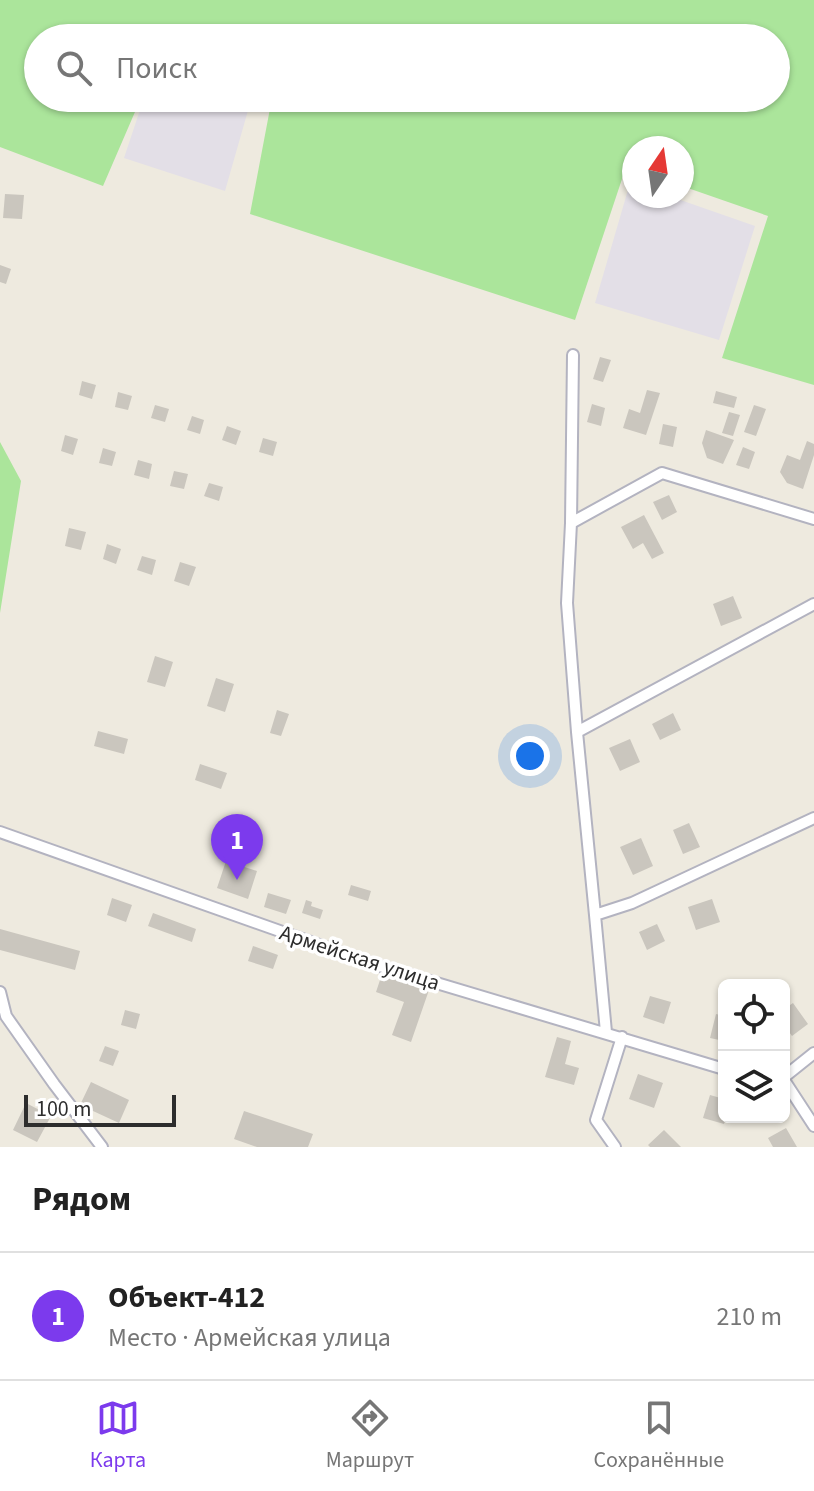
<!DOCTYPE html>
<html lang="ru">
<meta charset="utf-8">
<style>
body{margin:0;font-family:"Source Sans 3",sans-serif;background:#f6f6f6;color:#222}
.controls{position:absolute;right:24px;bottom:24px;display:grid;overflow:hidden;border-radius:12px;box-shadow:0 2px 6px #0004}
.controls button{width:72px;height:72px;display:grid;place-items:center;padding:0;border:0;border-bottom:2px solid #e0e0e0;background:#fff;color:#222;font:40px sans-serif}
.compass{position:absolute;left:622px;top:136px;width:72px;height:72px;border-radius:50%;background:#fff;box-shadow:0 2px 6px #0004;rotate:13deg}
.scale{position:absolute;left:24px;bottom:20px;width:152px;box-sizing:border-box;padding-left:8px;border:4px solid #2d2d2d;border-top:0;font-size:22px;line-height:28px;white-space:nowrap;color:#2d2d2d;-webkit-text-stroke:6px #fff;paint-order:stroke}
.you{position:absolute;left:530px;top:756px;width:28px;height:28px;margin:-20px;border:6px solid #fff;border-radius:50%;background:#1a73e8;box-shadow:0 0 0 12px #1a73e833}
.badge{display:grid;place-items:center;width:52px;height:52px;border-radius:50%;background:#7c3aed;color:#fff;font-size:26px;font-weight:700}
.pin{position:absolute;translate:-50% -66px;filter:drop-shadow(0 2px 4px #0008)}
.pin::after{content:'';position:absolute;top:42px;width:28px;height:24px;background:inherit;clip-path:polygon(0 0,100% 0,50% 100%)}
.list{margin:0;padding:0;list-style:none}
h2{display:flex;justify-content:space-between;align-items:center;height:104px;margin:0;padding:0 32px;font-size:34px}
h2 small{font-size:26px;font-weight:400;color:#767676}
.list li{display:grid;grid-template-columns:52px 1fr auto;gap:24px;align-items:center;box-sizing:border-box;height:128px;padding:0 32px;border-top:2px solid #e0e0e0}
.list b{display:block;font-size:30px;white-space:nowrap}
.list p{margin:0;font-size:26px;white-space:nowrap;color:#767676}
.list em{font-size:26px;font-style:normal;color:#767676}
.icon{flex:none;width:44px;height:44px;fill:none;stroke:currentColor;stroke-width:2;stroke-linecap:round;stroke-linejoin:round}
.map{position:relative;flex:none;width:814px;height:1147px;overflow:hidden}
.search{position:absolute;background:#fff;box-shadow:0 2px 6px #0004;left:24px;right:24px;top:24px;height:88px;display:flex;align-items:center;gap:20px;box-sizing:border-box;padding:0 28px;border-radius:44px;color:#767676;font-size:30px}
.sheet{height:232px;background:#fff}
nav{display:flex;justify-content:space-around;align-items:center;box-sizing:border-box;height:112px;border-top:2px solid #e0e0e0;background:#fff;font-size:22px;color:#767676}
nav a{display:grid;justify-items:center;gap:4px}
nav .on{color:#7c3aed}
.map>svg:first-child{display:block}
.industrial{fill:#e3dfe7}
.green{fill:#abe59b}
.building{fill:#cac6be}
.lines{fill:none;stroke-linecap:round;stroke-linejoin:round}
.street-casing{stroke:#b3b3c0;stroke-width:14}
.street{stroke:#fff;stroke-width:10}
.labels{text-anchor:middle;stroke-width:7;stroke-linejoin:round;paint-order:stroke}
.street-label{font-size:22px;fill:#2d2d2d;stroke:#fff}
</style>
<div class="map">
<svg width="814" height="1147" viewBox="0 0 814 1147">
<rect width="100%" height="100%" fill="#eeeadf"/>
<path class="industrial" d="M144,98H220L249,107L225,191L124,158Z
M630,183L634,184V196H669L755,226L719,340L595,303Z"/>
<path class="green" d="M0,0H814V385L722,358L768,216L682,186V148H634V170L626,167L575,320L250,214L272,98H776V38H38V98H141L103,186L0,147Z
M0,442L21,481L0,613Z"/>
<path class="building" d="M5,194L24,195L22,219L3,218Z
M0,265L11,269L6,284L0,282Z
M600,357L611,360L603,382L593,379Z
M82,381L96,385L92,399L79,395Z
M647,390L660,393L646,435L623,428L629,409L640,413Z
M716,391L737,397L734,408L713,403Z
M118,392L132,396L128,410L115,407Z
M592,404L605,408L601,426L587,422Z
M155,405L169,409L165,422L151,418Z
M754,405L766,409L756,436L744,432Z
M729,412L740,415L733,436L722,433Z
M192,416L204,420L200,434L187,430Z
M663,424L677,427L673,447L659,444Z
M227,426L241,431L236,445L222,440Z
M706,430L734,440L723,464L707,458L702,443Z
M65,435L78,439L73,455L61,451Z
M263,438L277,442L273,456L259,452Z
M807,441L814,444V455L803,489L787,483L780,472L787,455L800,460Z
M743,447L755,452L749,469L736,465Z
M103,448L116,452L112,466L99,463Z
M138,460L152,464L149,479L134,475Z
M174,471L188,474L184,489L170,486Z
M209,483L223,487L219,501L204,496Z
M669,495L677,512L662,520L653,502Z
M644,515L664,553L652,559L643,543L633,549L621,527Z
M69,528L86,532L81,550L65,546Z
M107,544L121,549L116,564L103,559Z
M142,556L156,560L152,575L137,570Z
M180,562L196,567L189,586L174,581Z
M733,596L742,618L721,626L713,604Z
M155,656L173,662L165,687L147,682Z
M216,678L234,684L225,712L207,706Z
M277,710L289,714L281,736L270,733Z
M673,713L681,730L660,740L652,724Z
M98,731L128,739L124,754L94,746Z
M630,739L640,762L620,771L609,748Z
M200,764L227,773L221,789L195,780Z
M689,823L700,847L683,854L673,830Z
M641,838L653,866L633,875L620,847Z
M226,861L257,871L248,899L217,888Z
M351,885L371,891L368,901L348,895Z
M268,893L291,900L286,914L264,907Z
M112,898L132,905L126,922L107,915Z
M712,899L720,922L696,930L688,907Z
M306,900L312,902L311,906L323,910L320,919L302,913Z
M153,913L196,929L192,942L148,926Z
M657,924L665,941L647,950L639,932Z
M0,929L80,951L75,970L0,950Z
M253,946L278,955L273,969L248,961Z
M382,974L429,990L411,1042L392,1035L404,1002L376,992Z
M650,996L671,1002L664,1024L643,1017Z
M793,1003L808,1024L792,1036L784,1025V1009Z
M125,1010L140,1014L136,1029L121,1025Z
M716,1014L724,1016V1041L710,1038Z
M557,1037L571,1041L565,1064L579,1068L574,1085L545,1077Z
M105,1046L119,1051L113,1066L99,1061Z
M638,1074L663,1083L654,1108L629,1099Z
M91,1082L129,1100L119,1123L80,1105Z
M710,1095L724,1099V1117H726L724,1124L703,1118Z
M26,1103L51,1116L37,1142L13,1130Z
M244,1111L313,1134L308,1147H257L234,1139Z
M786,1128L797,1147H773L768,1138Z
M664,1130L681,1147H650L648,1145Z"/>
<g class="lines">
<g class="street-casing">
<path id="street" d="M571,523L573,355
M577,732L567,603L571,523L662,473L814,519
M0,832L373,964L724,1069
M595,915L577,732L814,604
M0,992L6,1016L54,1084L102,1147
M606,1032L595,915L632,903L814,818
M784,1077L814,1053
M784,1080L814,1126
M615,1147L596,1120L622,1037"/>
</g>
<use href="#street" class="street"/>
</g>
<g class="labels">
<g class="street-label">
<text transform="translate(360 957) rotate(18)" y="8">Армейская улица</text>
</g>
</g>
</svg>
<div class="controls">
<button><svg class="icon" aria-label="locate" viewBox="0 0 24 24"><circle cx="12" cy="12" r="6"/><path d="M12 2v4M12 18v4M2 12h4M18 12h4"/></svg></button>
<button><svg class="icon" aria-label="layers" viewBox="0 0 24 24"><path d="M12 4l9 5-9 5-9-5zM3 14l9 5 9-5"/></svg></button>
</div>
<svg class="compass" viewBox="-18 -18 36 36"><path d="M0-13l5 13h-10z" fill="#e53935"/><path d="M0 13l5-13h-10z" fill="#767676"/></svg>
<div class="scale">100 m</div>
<div class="you"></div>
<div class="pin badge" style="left:237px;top:880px">1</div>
<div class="search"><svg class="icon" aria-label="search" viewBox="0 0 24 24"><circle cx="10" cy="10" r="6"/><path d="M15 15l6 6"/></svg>Поиск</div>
</div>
<section class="sheet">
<h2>Рядом<small></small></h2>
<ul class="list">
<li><span class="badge">1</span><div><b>Объект-412</b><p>Место · Армейская улица</p></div><em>210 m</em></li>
</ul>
</section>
<nav>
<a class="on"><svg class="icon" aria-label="map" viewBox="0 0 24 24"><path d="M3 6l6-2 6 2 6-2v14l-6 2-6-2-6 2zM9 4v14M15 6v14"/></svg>Карта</a>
<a><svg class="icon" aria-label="directions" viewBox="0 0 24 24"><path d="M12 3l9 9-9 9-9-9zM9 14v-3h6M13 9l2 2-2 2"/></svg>Маршрут</a>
<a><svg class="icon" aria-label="saved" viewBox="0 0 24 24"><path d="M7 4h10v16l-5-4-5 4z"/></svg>Сохранённые</a>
</nav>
